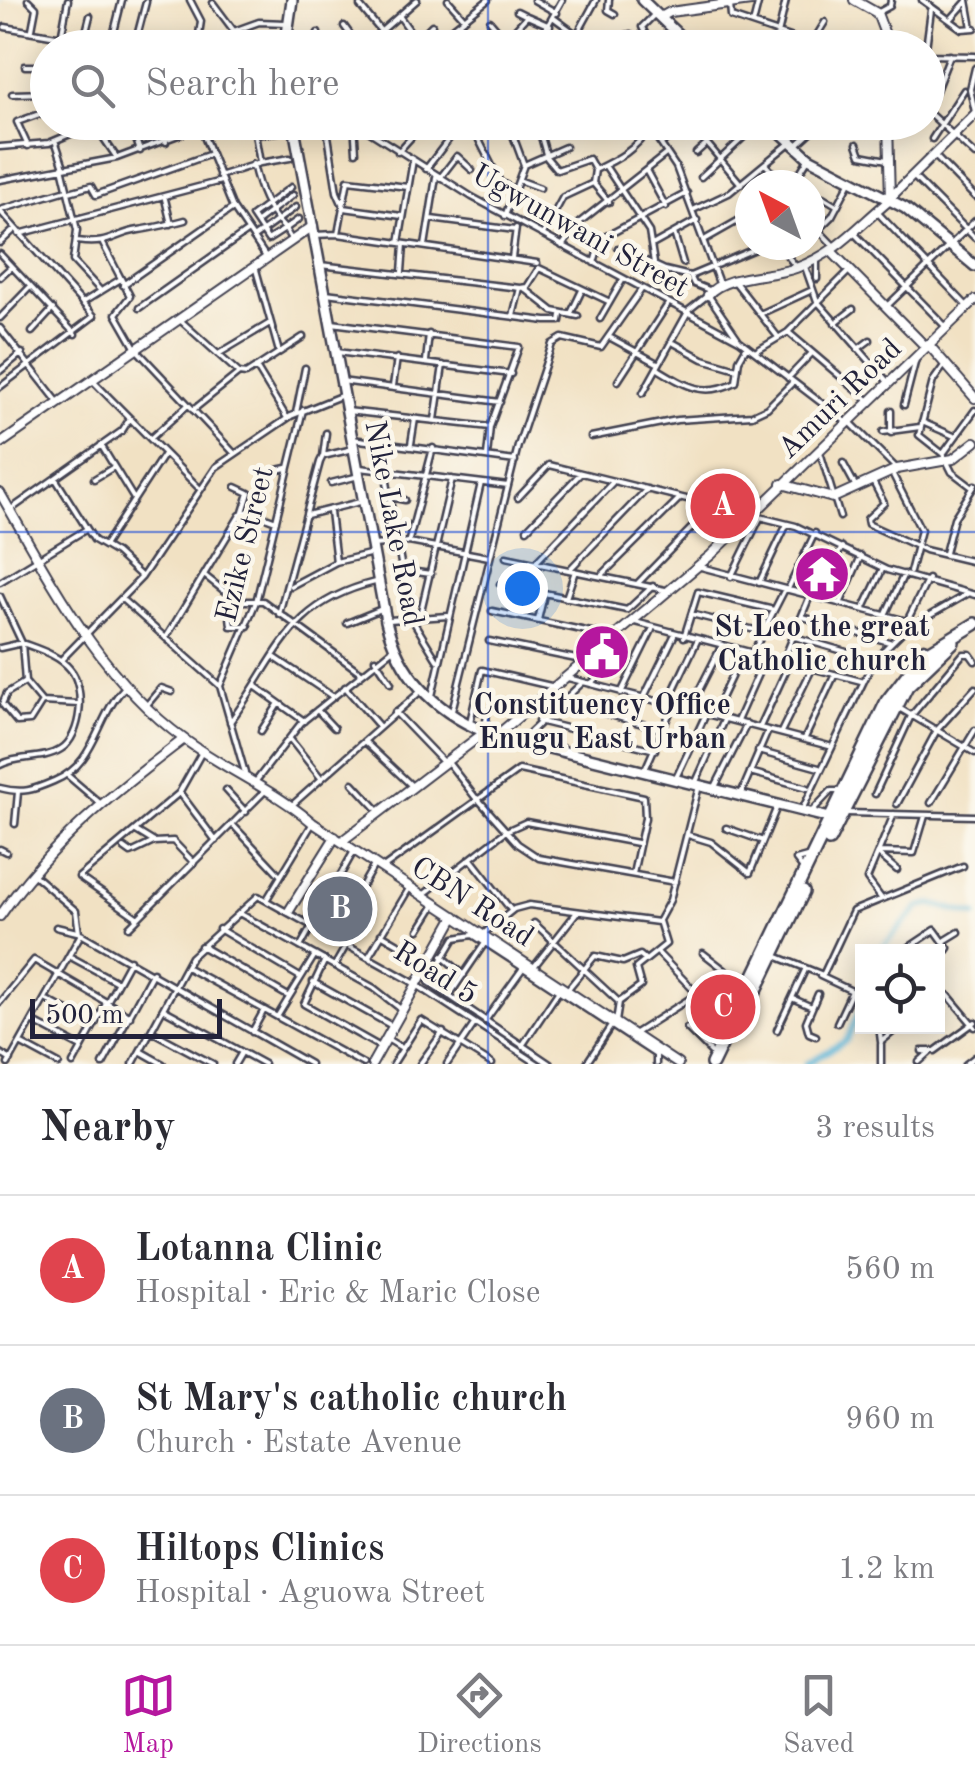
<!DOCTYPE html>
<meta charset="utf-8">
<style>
body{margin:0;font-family:"Old Standard TT",serif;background:#f7f7f7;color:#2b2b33}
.controls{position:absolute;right:30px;bottom:30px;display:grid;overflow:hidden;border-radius:0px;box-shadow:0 5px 25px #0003}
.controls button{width:90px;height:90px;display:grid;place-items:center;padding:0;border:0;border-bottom:2px solid #e1e1e2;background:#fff;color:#2b2b33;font:50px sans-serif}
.compass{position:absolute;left:735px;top:170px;width:90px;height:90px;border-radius:50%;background:#fff;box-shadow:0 5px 25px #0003;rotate:319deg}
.scale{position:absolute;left:30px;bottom:25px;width:192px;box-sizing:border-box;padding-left:10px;border:5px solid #22223b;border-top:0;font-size:28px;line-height:35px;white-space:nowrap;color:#22223b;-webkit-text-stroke:8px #fbf7ec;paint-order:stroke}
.you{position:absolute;left:522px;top:588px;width:35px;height:35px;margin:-25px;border:8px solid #fff;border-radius:50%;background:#1a73e8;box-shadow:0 0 0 15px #1a73e833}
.badge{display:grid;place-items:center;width:65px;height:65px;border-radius:50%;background:#b5179e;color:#fff;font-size:32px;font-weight:700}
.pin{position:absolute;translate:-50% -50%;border:5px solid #fff;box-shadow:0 2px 10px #0006}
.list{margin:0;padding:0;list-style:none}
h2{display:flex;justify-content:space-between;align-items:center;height:130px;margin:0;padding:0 40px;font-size:42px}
h2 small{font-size:32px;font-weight:400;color:#7c7c81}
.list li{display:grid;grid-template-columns:65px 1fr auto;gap:30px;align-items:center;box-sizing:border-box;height:150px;padding:0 40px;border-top:2px solid #e1e1e2}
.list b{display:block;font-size:38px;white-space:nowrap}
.list p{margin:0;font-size:32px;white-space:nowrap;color:#7c7c81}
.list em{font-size:32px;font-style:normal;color:#7c7c81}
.icon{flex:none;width:55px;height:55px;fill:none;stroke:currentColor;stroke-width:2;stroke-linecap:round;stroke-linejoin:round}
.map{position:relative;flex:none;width:975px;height:1064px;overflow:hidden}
.search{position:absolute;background:#fff;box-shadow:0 5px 25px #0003;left:30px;right:30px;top:30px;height:110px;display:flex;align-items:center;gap:25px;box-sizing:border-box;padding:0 35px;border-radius:55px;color:#7c7c81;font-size:38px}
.sheet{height:580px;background:#fff}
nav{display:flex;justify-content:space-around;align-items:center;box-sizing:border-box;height:140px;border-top:2px solid #e1e1e2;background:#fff;font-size:28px;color:#7c7c81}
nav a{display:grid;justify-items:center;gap:5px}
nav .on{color:#b5179e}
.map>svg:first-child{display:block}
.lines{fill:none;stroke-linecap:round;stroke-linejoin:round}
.stream{stroke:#58b3d6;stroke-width:2.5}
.river{stroke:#58b3d6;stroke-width:6}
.street-casing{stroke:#413f4f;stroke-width:9}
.secondary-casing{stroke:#413f4f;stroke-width:12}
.primary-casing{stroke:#413f4f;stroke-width:14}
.highway-casing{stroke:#413f4f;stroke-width:16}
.street{stroke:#fff;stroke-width:4}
.secondary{stroke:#fff;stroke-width:8}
.primary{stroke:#fff;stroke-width:9}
.highway{stroke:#fff;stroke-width:11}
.grid{fill:none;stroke:#1d4ed8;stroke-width:2.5;stroke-opacity:0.55}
.labels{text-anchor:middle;stroke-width:9;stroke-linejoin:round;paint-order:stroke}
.street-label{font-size:30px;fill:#22223b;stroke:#fbf7ec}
.poi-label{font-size:30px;font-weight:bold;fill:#22223b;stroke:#fbf7ec}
</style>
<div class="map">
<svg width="975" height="1064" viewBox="0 0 975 1064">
<rect width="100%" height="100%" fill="#fbf7ec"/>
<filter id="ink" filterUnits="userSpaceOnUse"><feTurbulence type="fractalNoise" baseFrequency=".01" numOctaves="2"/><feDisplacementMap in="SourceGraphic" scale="20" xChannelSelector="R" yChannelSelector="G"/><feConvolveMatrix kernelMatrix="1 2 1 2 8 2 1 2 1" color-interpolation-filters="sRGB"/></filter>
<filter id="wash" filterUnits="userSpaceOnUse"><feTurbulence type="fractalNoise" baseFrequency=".0048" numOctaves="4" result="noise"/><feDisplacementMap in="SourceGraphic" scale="40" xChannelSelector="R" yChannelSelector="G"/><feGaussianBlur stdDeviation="2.25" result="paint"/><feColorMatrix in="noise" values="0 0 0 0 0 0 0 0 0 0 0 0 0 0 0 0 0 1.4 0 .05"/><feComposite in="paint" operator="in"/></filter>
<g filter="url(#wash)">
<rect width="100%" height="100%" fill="#f1e1c3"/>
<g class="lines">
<path class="stream" d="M0,1V0
M0,38V66"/>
<path class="river" d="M878,952L919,907L931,904L975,915
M806,1064L847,1040L862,1004"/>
</g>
</g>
<g filter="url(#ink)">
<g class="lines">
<g class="street-casing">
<path id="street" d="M28,0L36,8L32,29
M190,0L201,21L197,48
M448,0L464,18
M534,0L557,13
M609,0L608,10L615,14
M922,0L962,29L975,28
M967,0L972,28
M213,3L234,31L259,22L286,23
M730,4L731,17L811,44
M360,6L395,48
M877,13L890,6L891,0
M527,16L550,26
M400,17L422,48
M554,18L595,48
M951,19L967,1
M490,21L513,48
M753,24L759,0
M344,26L360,48
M5,27L125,48
M449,31L488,0
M578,33L596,0
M61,38L68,0
M615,38L630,34L635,48
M487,39L497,30
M506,39L527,16L517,11
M84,40L90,16
M286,41L313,45L318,33
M416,41L432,25
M468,42L473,48
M838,43L845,48
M111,44L122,0
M134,48L146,2
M362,48L417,0
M535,48L562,0
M570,48L581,36
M652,48L642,27L653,16
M765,48L778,34L786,0
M809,48L825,22
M926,48L931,10
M928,55L975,56
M25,66H48
M975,68L970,89L975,112
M12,94L48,93
M933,98L950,55
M928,112L975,155
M130,122L140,151
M160,122L166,142
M326,122H346
M354,122L472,197L739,340
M537,122L547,158L557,170L589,159L595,170C618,159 636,150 650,127
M631,122H634
M646,122L676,167L720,286
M326,123L337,192L344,208L402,216
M354,123L356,152
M509,126L518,122
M734,126L743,137
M201,129L233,208L266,257
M474,130L500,182L516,191
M255,135L284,131
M932,139L964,90
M56,143L64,167
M662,143L689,122L741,184
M798,144L822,122
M857,144L861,155L887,160
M28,146L17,122L48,111
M0,147L49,143L94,124L117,158
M398,152L425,122
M696,153L706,144
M933,154L975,197
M260,163L290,158
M253,164C259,190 267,210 285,229L268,240L252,216L291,187
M765,164L784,185
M524,165L565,147
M62,167L77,230L73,261L99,289
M606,167L649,232L654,263
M426,169L449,139
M647,172L666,207
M912,175L975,238
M219,176L260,163L253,122
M701,177L760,122
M440,178L457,156L472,170
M0,180L117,158L213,122
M521,181L540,188
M593,183L609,202
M792,185L807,161
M69,192L91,186L96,195L211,154
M823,197L838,206
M165,199L171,224
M0,210L67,190
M693,210L729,193L791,142
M0,211L94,316L0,387
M876,211L966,305
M505,216L524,165L508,122
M431,219L515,230
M810,221L834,246
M257,222L293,195
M819,229L832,216L849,184
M674,233L683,263
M854,233L945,326
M19,234L221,181
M338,234L348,180L408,187
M543,234L563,197L593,183L595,170
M314,235L338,234L537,263
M253,238L296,207
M291,239L285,229L299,219
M706,239L750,214
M77,241C111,246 112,234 139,230C153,228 169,224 185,220
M0,243L15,229
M399,243L413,160
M103,244L130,296L116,314L136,349L233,452
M654,244L697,220
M779,245L797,268
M425,246L436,177
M562,246L580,222L666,154
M618,248L665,270L690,276L694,284L709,290
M0,254L75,334
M512,258L516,228
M817,261V279
M594,263L601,239L687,193
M804,264L817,301L887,381
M320,265L520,288L527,287L539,268L608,301
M255,266L279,352
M402,272L404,244
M690,276L764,245
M0,277L11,267
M735,282L778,337
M123,285L233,208
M524,288L553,311L578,316
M326,293L546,321H560L561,315
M82,303L119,280
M886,307L975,221
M139,308L248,231
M571,313L582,290
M760,314L810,291
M513,316L520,288
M0,318L30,287
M600,319L622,281
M180,320L239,373
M332,323L519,347L490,427L347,411
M835,323L853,309
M0,328L58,402
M32,332L53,309
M788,332L868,400
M611,338L659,364
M674,343L703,359L737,369
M858,349L870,340
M337,352L511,374
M755,352L788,332L849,271
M220,353L270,323
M426,361L429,334
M946,363L933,381L919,435L943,454L952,472L973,488
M256,367L287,418
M658,369C686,386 704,398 736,382L739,360L747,346
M0,371L22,353
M788,378L811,354
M91,379L200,489
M341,381L500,402
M618,381L668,304
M393,386L397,358
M643,393L689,310L708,295L739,340L845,421
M904,405L916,359
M193,410L239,373L246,374L303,337
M296,413L305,368
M435,420L443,365
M922,422L954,436
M851,423L897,469
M883,432L920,427
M891,433V411
M591,437L677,420L752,415L767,408L793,382
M151,438L188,405
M352,439L515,461
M411,444L415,419
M101,445L134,499
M820,452L840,517
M943,454L975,410
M323,456L326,433
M487,456L490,427
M843,463L855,485
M360,468L508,486
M385,470L410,616L437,660
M891,471L921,530L910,572
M268,472L287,468
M55,478L94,540L116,553L142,577
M94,479L114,467
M872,480L884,503L867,519L868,524L925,550L975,562
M331,483L359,476
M236,487L249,493L243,512
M389,497L405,500
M518,498L549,465L796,526L887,570L975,595
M10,510L122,431L129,420
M330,512L336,562
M307,515L360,502
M527,529L581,473
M409,540L433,448
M373,545L409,542L489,557
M104,546L164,454
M945,553L954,518L975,485
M506,557L665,590
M537,561L612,483
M697,566L915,623
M571,568L647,489
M401,570L431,574
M204,575L237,601H263L360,672
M601,576L679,499
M731,577L760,518
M0,582L85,530
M638,583L713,506
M759,583L787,524
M500,584L627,610L653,586
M291,586L336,562L369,554
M788,589L815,533
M0,596L22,643L25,682L42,702L78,704
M817,596L842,547
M566,598L575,571
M124,601L220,686L245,773
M841,602L861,556
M864,608L883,568
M492,611L610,636
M886,613L904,574
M279,614L320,462L323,456L353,449
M691,614L763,632L753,653
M420,615L452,479
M230,617L231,626H248
M803,617L889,642
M908,619L928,579
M389,620L448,616
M538,620L544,595
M635,622L861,681
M347,623L384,608
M763,632L785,589
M167,636L240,515L249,511L276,521
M684,637L698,592L774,610
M795,637L874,660
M489,641L581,660
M0,648L22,643
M917,652L924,646L929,648
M274,657L332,696
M375,659L391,683
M61,660L142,577L216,467L291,416L343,395
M783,661L810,596
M568,678L829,746
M25,682L7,693L2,704L17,722L30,721L42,702
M590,684L622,658
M220,686L256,602L303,410
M255,686L304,721
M345,687L378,725
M621,693L652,630
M432,696L481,483
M643,699L674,636
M560,701L664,730
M499,704L526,711
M667,704L697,641
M146,706L161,688L172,692
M899,708L975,753
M317,710L334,728
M689,710L721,647
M452,711L518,446L552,344L562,338L601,347L641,290
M478,711L487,712L485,732
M395,712L444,763
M713,715L743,652
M538,721L655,750
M737,721L766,656
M230,722C279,656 286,604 375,582
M470,722L482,670L555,687
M760,727L789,664
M261,731L279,703
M781,732L812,669
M524,738L582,683
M805,738L835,674
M290,739L321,778
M364,741L412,786
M758,751L819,768
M447,761L475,797
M0,765C17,755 42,761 61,749C82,736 86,687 70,669C59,655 38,649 22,643
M644,772L672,708
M750,772L808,788
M67,775L101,804
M675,780L706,714
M256,781L301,723L392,650
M353,783L380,812
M695,784L724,720
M0,788C23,794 33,790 54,781C97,764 96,716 125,687
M714,789L747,724
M226,790L246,812
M180,793L216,841
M875,794L911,716L963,654H970L975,661
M740,796L768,731
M477,798L518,844L539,858L675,882
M931,803L975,730
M897,804L937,730L975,688
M292,805L422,690
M803,808L874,660L903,631L967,594
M812,811L831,791H843
M846,813L975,816
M15,824L18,792
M233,825L280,875
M726,828L763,841
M136,831L154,842
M688,835L711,842L750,873L776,809
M124,848L131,853L154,842L173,841L194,863
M0,849L6,852
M878,852L914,853L925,816
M878,854L897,870
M471,859L511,910
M383,868L519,770L644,797L645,818L633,874
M803,869L796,860L807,857
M34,875L76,911L79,933
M423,895L506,831L526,822L637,843
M881,898L867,879L894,814
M267,899L311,826
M239,913L374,988L402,1010
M138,918L79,877L179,793L202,752
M534,923L619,1002
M56,927L77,932
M129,927L265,791
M219,929L300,977
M419,930L436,903
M81,934L310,1064
M381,934L407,949
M483,934L514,909L529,905L658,922L670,900L699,786
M333,936L373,867
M946,940L959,932
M201,946L288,996
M300,947L354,851
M902,952L935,930L948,948L938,962
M658,953L726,1024
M69,956L117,982
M369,956L410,887
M442,956L464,975
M778,957L823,975L853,911L963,866
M325,960L304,1004L382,1048
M335,965L347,944
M186,967L363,1064
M533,968L577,912
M820,976L852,991L837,1023
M313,982L392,1026
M567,990L595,956L623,962L640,955L646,960
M948,995L975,1027
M449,996L485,943
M700,996L725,970L703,953
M45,999L94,1025
M794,999L812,1007
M0,1002L34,960L130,1016
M619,1002L641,986L636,968L666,944L659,921
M163,1009L264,1064
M277,1017L315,955
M32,1021L81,1047
M485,1021L523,968
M616,1022L619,1002
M879,1026L881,1042L900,1026
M687,1028L712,1053
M777,1030L805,970
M151,1031L213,1064
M252,1032L264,1010
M634,1034L697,994
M816,1036L809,1033L806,1022L818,994
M387,1039L402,1048
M20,1043L59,1064
M881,1044V1064
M522,1046L558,992
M140,1051L163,1064
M922,1051H935L975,1022
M0,1053L11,1060
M919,1062L930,1052
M8,1064L81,934
M73,1064L130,960
M103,1064L153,972
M133,1064L191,957L258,896L409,980L538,1064
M235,1064L242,1052
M393,1064L421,1020L492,1064
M420,1064L443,1032
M447,1064L475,1023
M550,1064L429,982L455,938L473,935L656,1055V1064
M586,1064L611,1026
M966,1064L975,1057"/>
</g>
<g class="secondary-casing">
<path id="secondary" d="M854,0L877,13L890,48
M661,17L670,12L758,0
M892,196L975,114
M833,253L925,346
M708,295C724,274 772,277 796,268C836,254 858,226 890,200L888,122
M928,344L975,398
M0,444L313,226
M782,484L833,498L897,469L953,459L975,442
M0,493C51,581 100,678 184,739C226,770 273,789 313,823L678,1064
M497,735L711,555L975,300
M342,841L485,732
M289,911L335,837
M0,916C50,843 114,792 184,739
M372,1064L455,916"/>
</g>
<g class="primary-casing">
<path id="primary" d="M642,0L692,48
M285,48L292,0
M293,122L386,621C399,675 435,711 485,732L834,819
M769,122L809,158L905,208L975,266"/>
</g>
<g class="highway-casing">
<path id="highway" d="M829,840L907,686L953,642
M744,1015L803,892
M712,1064L887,701L922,656L975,624"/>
</g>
<use href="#street" class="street"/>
<use href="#secondary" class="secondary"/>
<use href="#primary" class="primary"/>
<use href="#highway" class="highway"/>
</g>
</g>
<path class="grid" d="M488,0V48M488,122V1064M0,532H975"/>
<defs>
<g id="temple-disc" transform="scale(2.875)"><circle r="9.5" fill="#b5179e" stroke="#fbf7ec"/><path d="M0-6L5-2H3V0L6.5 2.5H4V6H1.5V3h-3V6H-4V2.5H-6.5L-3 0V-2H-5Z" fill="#fff"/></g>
<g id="civic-disc" transform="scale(2.875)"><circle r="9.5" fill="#b5179e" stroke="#fbf7ec"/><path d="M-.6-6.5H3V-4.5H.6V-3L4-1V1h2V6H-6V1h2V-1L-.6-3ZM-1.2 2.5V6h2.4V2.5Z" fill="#fff"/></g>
</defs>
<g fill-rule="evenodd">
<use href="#temple-disc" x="822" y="574"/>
<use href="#civic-disc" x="602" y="652"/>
</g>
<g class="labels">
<g class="street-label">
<text transform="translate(581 230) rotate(29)" y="10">Ugwunwani Street</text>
<text transform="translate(839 398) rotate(-44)" y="10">Amuri Road</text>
<text transform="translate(395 523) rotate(79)" y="10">Nike Lake Road</text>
<text transform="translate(244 544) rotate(-76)" y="10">Ezike Street</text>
<text transform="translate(473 901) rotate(33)" y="10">CBN Road</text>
<text transform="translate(436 972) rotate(32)" y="10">Road 5</text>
</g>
<g class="poi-label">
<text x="822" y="636">St Leo the great<tspan x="822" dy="34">Catholic church</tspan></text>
<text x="602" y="714">Constituency Office<tspan x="602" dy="34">Enugu East Urban</tspan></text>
</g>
</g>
</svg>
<div class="controls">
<button><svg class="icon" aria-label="locate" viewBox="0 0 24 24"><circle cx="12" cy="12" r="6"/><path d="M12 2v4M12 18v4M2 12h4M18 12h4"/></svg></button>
</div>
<svg class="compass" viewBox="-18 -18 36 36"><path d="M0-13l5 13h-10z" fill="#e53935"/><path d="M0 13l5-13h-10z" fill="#7c7c81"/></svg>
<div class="scale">500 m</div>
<div class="you"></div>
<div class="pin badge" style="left:723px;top:506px;background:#e0444e">A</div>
<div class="pin badge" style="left:340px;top:909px;background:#6b7280">B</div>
<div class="pin badge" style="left:723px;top:1007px;background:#e0444e">C</div>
<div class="search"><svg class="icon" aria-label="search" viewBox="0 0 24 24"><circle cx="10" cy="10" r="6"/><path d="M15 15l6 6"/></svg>Search here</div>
</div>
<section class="sheet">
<h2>Nearby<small>3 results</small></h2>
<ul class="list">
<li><span class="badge" style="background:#e0444e">A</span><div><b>Lotanna Clinic</b><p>Hospital · Eric &amp; Maric Close</p></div><em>560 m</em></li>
<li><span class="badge" style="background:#6b7280">B</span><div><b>St Mary's catholic church</b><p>Church · Estate Avenue</p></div><em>960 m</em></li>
<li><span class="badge" style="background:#e0444e">C</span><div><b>Hiltops Clinics</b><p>Hospital · Aguowa Street</p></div><em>1.2 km</em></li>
</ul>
</section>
<nav>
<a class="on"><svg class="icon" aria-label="map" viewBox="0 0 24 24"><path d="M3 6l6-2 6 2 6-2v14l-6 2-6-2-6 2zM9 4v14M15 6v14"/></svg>Map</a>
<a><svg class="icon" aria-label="directions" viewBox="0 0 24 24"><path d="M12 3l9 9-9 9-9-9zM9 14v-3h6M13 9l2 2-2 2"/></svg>Directions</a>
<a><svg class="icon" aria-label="saved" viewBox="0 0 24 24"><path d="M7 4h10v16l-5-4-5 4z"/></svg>Saved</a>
</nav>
